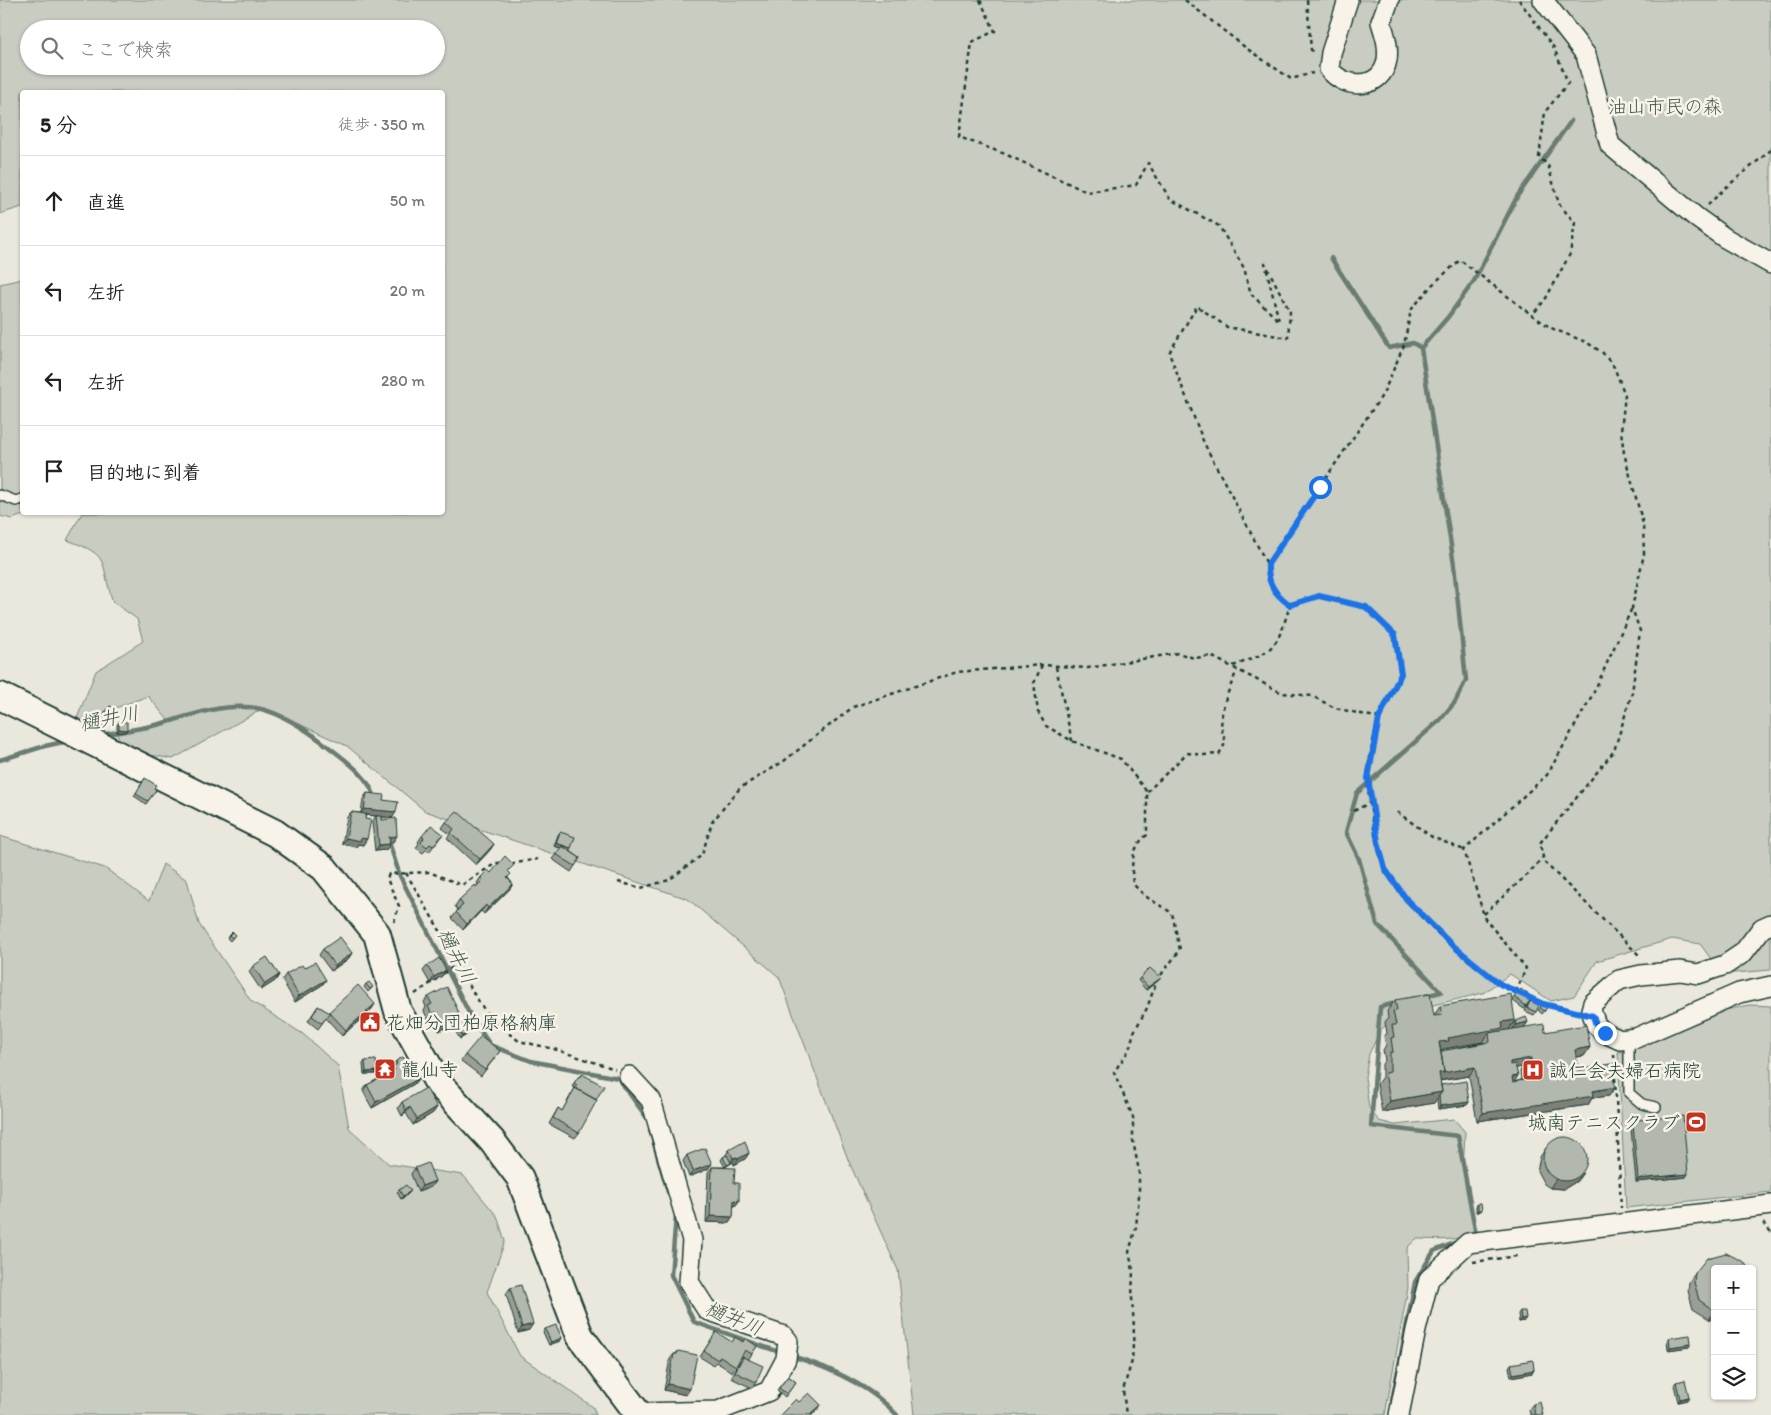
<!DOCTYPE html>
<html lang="ja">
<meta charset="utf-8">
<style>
body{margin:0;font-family:Itim,"Klee One",sans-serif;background:#f6f6f6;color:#202124}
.controls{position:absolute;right:15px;bottom:15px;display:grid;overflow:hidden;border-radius:5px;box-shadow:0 1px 4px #0004}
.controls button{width:45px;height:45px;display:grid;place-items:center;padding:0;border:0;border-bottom:1px solid #e0e0e0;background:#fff;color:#202124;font:25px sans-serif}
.stop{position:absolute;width:15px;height:15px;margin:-11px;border:4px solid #1a73e8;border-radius:50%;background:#fff}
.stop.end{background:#1a73e8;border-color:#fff;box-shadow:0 1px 5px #0008}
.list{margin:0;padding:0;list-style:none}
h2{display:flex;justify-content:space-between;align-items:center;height:65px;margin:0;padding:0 20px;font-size:21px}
h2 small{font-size:16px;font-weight:400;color:#757577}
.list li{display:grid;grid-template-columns:32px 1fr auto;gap:15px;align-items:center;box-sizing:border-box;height:90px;padding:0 20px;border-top:1px solid #e0e0e0}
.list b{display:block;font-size:19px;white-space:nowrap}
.list em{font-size:16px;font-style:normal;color:#757577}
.icon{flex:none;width:28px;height:28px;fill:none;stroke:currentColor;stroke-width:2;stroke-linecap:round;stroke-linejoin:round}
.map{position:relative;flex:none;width:1771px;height:1415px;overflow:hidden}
.search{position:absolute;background:#fff;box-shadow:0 1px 4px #0004;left:20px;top:20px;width:425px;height:55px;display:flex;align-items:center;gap:12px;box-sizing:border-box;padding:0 18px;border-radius:28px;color:#757577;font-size:19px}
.panel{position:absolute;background:#fff;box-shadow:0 1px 4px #0004;left:20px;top:90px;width:425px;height:425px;border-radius:5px}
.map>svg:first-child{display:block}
.green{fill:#c8ccc1;stroke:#74847a;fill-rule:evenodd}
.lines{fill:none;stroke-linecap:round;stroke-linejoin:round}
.stream{stroke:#6a7c72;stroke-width:4.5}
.lane-casing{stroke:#1f3d34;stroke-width:12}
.street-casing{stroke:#1f3d34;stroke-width:22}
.secondary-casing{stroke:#1f3d34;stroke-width:30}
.path{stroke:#1f3d34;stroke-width:2.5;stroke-dasharray:4 4;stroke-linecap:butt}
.lane{stroke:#f7f3e8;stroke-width:9}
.street{stroke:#f7f3e8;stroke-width:19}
.secondary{stroke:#f7f3e8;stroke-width:26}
.wall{fill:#999e96;stroke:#1f3d34;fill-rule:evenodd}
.shaded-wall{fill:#7d817a;stroke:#1f3d34}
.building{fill:#b2b8ae;stroke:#1f3d34;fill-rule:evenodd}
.route{stroke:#1a73e8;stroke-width:6}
.labels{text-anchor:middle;stroke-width:5;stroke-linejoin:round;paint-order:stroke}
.park-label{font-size:19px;fill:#415a50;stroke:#f7f3e8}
.poi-label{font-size:19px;fill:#1f3d34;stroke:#f7f3e8;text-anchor:start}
.water-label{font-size:20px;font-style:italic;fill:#445c53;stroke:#f7f3e8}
</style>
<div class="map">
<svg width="1771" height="1415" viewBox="0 0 1771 1415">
<rect width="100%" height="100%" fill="#eae8dd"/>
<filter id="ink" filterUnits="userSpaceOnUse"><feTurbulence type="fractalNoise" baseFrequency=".02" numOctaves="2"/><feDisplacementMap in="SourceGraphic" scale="10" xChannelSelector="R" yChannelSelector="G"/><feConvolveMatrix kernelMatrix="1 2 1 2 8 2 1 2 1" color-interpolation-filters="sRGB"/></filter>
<g filter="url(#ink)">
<path class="green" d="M0,0H1771V970L1722,974L1700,944L1672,939L1597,961L1574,996L1551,1001L1510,974L1483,993L1396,1014L1380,1031L1369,1054L1365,1077L1369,1108L1379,1121L1395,1125L1454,1119L1465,1132L1463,1170L1476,1227C1463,1244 1437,1239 1416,1239L1407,1248L1408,1288L1385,1415H914L898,1270L849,1162L779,977L688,899L425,811L347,746L264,708L173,759L127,751L116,733L168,720L148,696L75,723L96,671L143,641L137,619L113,602C99,562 113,556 67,540L82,513L442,512V92H22V207L0,214ZM29,29H436V66H29Z
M22,279V512L29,513L12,519L0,516V284Z
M0,836L105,868L149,901L163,864L187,880L199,924L251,1001L303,1034L338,1066L349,1128L389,1164L463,1175L497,1216L505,1241L487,1292L520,1356L593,1407L596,1415H0Z
M1750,1005L1771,1006V1192L1626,1208L1618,1052L1633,1051C1663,1017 1708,1014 1750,1005Z"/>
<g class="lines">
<path class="stream" d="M1331,258L1389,348L1413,343L1421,348
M100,735C119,732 138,729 157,725C191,716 225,701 261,709C286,715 310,732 330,748C347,761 369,777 375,798
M0,760L45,746L68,741
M388,839L400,876L470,1015L490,1045L531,1061L618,1078L647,1118
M1425,996L1441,992L1377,924L1359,859L1346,832L1357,793L1440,720L1455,702L1466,680L1454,565L1421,348L1448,317L1474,281L1518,195L1571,121
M1396,1003L1380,1007L1371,1126L1458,1136L1476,1235L1473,1236
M650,1130L668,1192
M676,1216L671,1275L694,1322L782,1353
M792,1356C830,1368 870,1385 897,1415
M1392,1401L1415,1282L1434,1251L1459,1241"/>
<g class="lane-casing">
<path id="lane" d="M0,495L16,501L22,499
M1629,1038V1093L1642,1104L1656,1107"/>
</g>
<g class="street-casing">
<path id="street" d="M1348,0L1331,53L1329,69C1346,91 1382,89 1387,60C1389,46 1385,35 1381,22L1389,0
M1543,0L1586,55L1610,145L1697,218L1725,238L1771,264
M1771,924L1762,928L1743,953L1725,965L1698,974L1680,971L1641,975L1619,980L1593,1003L1591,1010L1596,1025L1605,1033L1620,1040L1636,1038L1739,993L1771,986
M629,1076L651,1100L692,1240L689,1282L707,1310L784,1336L788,1341L786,1359L769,1391L718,1411L639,1413
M1399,1415L1416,1330L1429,1279L1468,1243L1771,1205"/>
</g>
<g class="secondary-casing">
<path id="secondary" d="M0,696L275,833L324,868L377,934L398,1011L438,1083L492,1141L520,1178L580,1336L639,1415"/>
</g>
<path class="path" d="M980,0L995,31L972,42L959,137L1005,154L1087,192L1136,185L1148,163L1170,199L1219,226L1244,268L1251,294L1279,321L1265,263L1290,312L1288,338L1227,327L1197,306L1169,353L1204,443L1267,564
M1185,0L1246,48L1291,79L1313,73
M1307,0L1311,50L1315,52
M1519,0L1554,48L1568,83L1545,112L1539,157L1548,165L1559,204L1575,223L1570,254L1545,300L1532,315L1551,328L1586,342L1603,353L1614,367L1625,395L1621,431L1624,453L1643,524L1644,554L1632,608L1640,631L1632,693L1614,751L1540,843L1544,862L1641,957
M1708,205L1724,189L1771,150
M1042,665L1034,683L1038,712L1046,726L1072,741L1121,759L1147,792V835C1131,847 1131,866 1133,884L1145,896L1172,913L1180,950L1157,980L1147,1008L1134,1032L1129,1050L1114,1072L1133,1117V1141L1139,1171V1196L1136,1227L1129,1252L1133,1270L1132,1298L1134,1328L1132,1361L1123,1390L1126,1415
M1233,666C1275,651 1277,648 1290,605
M1056,667L1072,741
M1379,718L1401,675L1395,635L1366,607L1319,596L1290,605C1275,594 1267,584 1267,564L1383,394L1404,345L1411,310L1432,285L1460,260L1532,315
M1147,792L1187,753L1204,755L1219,754L1226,742C1214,719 1228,693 1237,670
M1354,811L1371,802
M1397,812L1432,837L1464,850
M511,864L538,859
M406,873L459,963L441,975
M618,882L641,888L669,880L702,855L712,822L740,788L784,761L853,707L957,672L1042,665L1088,668L1178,653L1194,658L1211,656L1282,693L1312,696L1335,708L1379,718C1375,737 1368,758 1368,778C1367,795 1378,856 1386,871C1411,914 1475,970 1518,994
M1484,914L1529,873L1542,858
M394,922L399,906L387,879L389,874L429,872L462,885L496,863H501
M459,963L472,991L491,1020L519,1041L554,1049L615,1069
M1516,992L1526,968L1485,919L1464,850L1547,775L1593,694L1632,608
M415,994L437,979
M1528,999L1575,1012
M1614,1054L1621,1208
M1763,1223L1771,1232
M1473,1262L1517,1256"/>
<use href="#lane" class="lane"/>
<use href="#street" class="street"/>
<use href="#secondary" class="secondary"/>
</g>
<path class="wall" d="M110,706L116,710L104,728L97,723Z
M119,722L127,730L125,732H117V725Z
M145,778L156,790L146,804L134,796Z
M367,793L383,800L396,812L392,818L382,817V820L393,842H390L386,850L375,851L372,822L376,816L365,815L363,845L358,844L356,847L342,844L347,817L351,812L361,813L363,799Z
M446,822L494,844L490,850L476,865L447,838L450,834L442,828Z
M560,832L571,848L569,850L580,858L571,872L552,859L561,848L554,846L558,835Z
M443,834L429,852L426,850L423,853L416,848L419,843L418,842L422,836Z
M509,872L508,878L513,884L509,890L484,914L481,911L463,930L452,918L458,910L455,906L459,900L478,885L477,883L481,877L491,873Z
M229,935H235L230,941L227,938Z
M323,949L352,953L348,959L331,971L319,955Z
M253,966L279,975L275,981L261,990L249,972Z
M427,966L446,970L442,976L430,983L423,971Z
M304,968L326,980L322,985L295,1002L282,980L286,974Z
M1140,978H1161L1159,980L1146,990L1138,980Z
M366,984L373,987L368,992L364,987Z
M1521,989L1530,1001L1536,1012L1534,1015L1525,1011L1528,1003L1524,1009L1512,1000Z
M428,997L455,1018L451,1025L439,1031L432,1018L428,1020L424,1011L426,1007L424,1002Z
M1395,1000L1434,1016L1440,1006L1508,1030L1516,1021L1528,1022L1524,1027L1545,1032L1590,1047L1584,1056L1576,1057L1578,1070L1615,1087L1609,1096L1592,1098L1588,1105L1477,1121L1469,1076L1440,1081L1441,1085L1469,1102L1467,1105L1438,1109L1437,1099L1434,1103L1382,1112L1377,1084L1382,1077V1064L1385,1060L1383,1050L1386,1045L1384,1037L1387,1033L1385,1022L1388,1018L1387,1011ZM1483,1042V1043L1442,1051L1443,1049ZM1523,1067L1520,1071L1521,1080L1514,1082L1516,1068Z
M375,1004L371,1010L342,1036L326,1018L318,1029L308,1021L318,1006L329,1013V1012Z
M1543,1004L1545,1011L1542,1014L1538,1010Z
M369,1019L377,1024L369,1030L365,1025Z
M456,1026L470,1032L468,1034L460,1039L454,1029Z
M500,1051L481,1076L461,1061L465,1055Z
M365,1061L377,1071L375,1074H364L363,1064Z
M396,1061L414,1084L372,1108L363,1091L367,1085L389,1073L392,1068V1067Z
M579,1076V1133L575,1138L549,1124L558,1108L562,1111L575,1088L572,1086Z
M402,1102L437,1107L433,1113L413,1125L406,1113L402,1116L398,1108Z
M1629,1116L1639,1120L1686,1177L1636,1182L1631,1128H1628L1627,1119Z
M1546,1148L1577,1181L1564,1189L1550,1188L1544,1184L1537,1171L1540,1157Z
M729,1150L749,1153L745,1159L734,1165L733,1162L725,1167L734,1183L739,1201L735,1206H733V1217L729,1223L706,1222L708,1172L712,1167H725L721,1160L723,1157L725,1156Z
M687,1155L708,1169L689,1177L683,1161Z
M415,1168L435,1181L431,1187L418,1192L411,1174Z
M399,1190L411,1191L408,1194L401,1199L397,1192Z
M1478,1203L1479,1212H1476V1206Z
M1726,1253L1715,1320L1709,1319L1693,1309L1688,1291L1689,1282L1695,1273Z
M510,1288L529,1330L518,1333L506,1294Z
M1520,1311L1524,1321L1519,1322L1518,1314Z
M545,1329L562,1338L560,1341L549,1345L543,1332Z
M712,1338L732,1342H742L757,1346L748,1360L756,1382L752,1388L731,1378L739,1363L743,1357L745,1358L742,1356L732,1372L716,1362L713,1365L700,1357Z
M1669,1338L1689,1347L1668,1350L1667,1341Z
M678,1351L686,1395L664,1390L670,1359L674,1354H676Z
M1511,1364L1534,1370L1532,1373L1511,1377L1509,1367Z
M788,1376L796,1382L785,1397L777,1390Z
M1676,1382L1687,1400L1678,1402L1674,1385Z
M1533,1404L1543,1415H1530L1529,1409Z"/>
<path class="shaded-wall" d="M119,729L127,730L125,732H117Z
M364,809L396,812L392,818L360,814Z
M397,836L393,842L385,843L389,837Z
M346,838H361L367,839L363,845L358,844L356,847L342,844Z
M556,843L571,848L569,850L554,846Z
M390,844L386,850L375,851L379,845Z
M494,844L490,850L476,865L480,859Z
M513,884L509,890L484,914L488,908Z
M486,905L481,911L463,930L467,924Z
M352,953L348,959L331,971L335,966Z
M446,970L442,976L430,983L434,977Z
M279,975L275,981L261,990L265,984Z
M1161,978L1159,980L1146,990L1148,987Z
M326,980L322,985L295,1002L299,996Z
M375,1004L371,1010L342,1036L346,1030Z
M436,1012L432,1018L428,1020L432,1014Z
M459,1013L455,1018L449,1022L453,1016Z
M381,1018L377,1024L369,1030L373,1024Z
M455,1019L451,1025L439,1031L443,1025Z
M1515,1020L1508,1031L1489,1033L1483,1042L1443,1049L1441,1052L1439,1042L1448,1038L1502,1022Z
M1528,1022L1520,1033L1507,1037L1515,1025Z
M470,1032L468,1034L460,1039L462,1036Z
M1590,1047L1584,1056L1569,1058L1575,1050Z
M1531,1058L1526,1064V1063L1523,1067L1504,1070L1510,1062Z
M1475,1067L1469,1076L1437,1081L1439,1073Z
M377,1071L375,1074H364L366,1072Z
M1534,1074L1528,1082L1522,1084L1528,1075Z
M1518,1076L1512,1085V1077Z
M418,1079L414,1084L372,1108L376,1102Z
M1615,1087L1609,1096L1592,1098L1588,1105L1477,1121L1483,1113Z
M1442,1092L1434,1103L1382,1112L1390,1101Z
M1469,1102L1467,1105L1438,1109L1440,1106Z
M410,1107L406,1113L402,1116L406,1110Z
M437,1107L433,1113L413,1125L417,1119Z
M749,1153L745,1159L734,1165L738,1159Z
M737,1157L733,1162L725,1167L727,1165L730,1163L733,1158Z
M712,1164L708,1169L689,1177L693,1171Z
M1583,1173L1577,1181L1564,1189L1550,1188L1556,1179Z
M1688,1174L1686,1177L1636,1182L1638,1179Z
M435,1181L431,1187L418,1192L422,1186Z
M411,1191L408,1194L401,1199L403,1196Z
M734,1200L739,1201L735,1206H730Z
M1478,1210H1482L1479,1212H1476Z
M710,1216L733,1217L729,1223L706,1222Z
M1715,1311V1320L1709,1319Z
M1526,1318L1524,1321L1519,1322L1521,1319Z
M533,1324L529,1330L518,1333L522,1327Z
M562,1338L560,1341L549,1345L551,1342Z
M1691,1344L1689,1347L1668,1350L1670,1347Z
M1534,1370L1532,1373L1511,1377L1513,1374Z
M668,1384L690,1389L686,1395L664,1390Z
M1689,1397L1687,1400L1678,1402L1680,1399Z
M821,1405L817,1411L812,1415H810Z"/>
<path class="building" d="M110,706L116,710L106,725L99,721Z
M119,722H127V730L119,729Z
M145,778L156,785L154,788L156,790L148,801L136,794Z
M367,793L384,795L383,800L398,802L396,812L364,809Z
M457,811L494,844L480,859L451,833L454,829L446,822Z
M351,812L366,814L365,819L371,820L367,839L361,838L360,841L346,838Z
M376,816H382V820L396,818L397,836L389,837L390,844L379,845Z
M431,825L443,834L433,846L430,844L427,847L421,842L424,838L422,836Z
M560,832L575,837L571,848L556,843Z
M562,846L580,858L575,866L556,854Z
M505,856L514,865L508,871L511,874L507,878L513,884L488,908L486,905L467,924L456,912L463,905L459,900L475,885L476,887L483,880L481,877L488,870L491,873Z
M232,932L235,935L232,938L229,935Z
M340,937L352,953L335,966L323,949Z
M267,957L279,975L265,984L253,966Z
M439,958L446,970L434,977L427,966Z
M315,962L326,980L299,996L286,974L302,965L304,968Z
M1150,968L1161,978L1148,987L1140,978Z
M369,982L373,987L370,989L366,984Z
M358,985L375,1004L346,1030L329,1012Z
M447,987L459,1013L453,1016L455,1019L443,1025L436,1012L432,1014L428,1006L432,1004L428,997Z
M1521,989L1532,998L1526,1006L1514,997Z
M1430,994L1434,1016L1442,1015L1440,1006L1511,994L1515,1020L1502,1022L1503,1028L1448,1038L1449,1041L1439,1042L1444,1072L1439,1073L1442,1092L1390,1101L1385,1073L1390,1072V1052H1393L1391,1038L1394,1037L1392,1025H1396L1393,1011L1397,1010L1395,1000Z
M1530,1001L1539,1005L1536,1012L1527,1008Z
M1543,1004L1547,1008L1544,1011L1540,1007Z
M318,1006L330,1013L322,1023L312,1016Z
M377,1013L381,1018L373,1024L369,1019Z
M1526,1017L1528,1022L1515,1025L1516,1021Z
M463,1022L470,1032L462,1036L456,1026Z
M1544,1024L1545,1032L1586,1025L1590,1047L1575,1050L1578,1070L1611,1064L1615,1087L1593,1091L1594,1096L1483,1113L1475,1067L1443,1073L1444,1072L1441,1051L1490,1042L1489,1033ZM1531,1058V1062L1526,1063L1528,1075L1534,1074V1078L1513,1082L1512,1077L1518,1076L1515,1064L1510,1065V1062Z
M481,1036L500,1051L485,1070L465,1055Z
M403,1057L418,1079L376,1102L367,1085L395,1070L393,1067L397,1064L396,1061Z
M376,1060L377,1071L366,1072L365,1061Z
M582,1074L604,1086L596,1100L575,1088L577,1085L574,1083L579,1076L581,1077Z
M1466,1081L1469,1102L1440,1106L1439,1096L1442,1092L1441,1085Z
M426,1088L437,1107L417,1119L410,1107L406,1110L402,1102Z
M575,1088L597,1100L579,1133L553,1118L558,1108L562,1111Z
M1639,1115V1120L1683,1116L1688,1174L1638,1179L1633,1125H1630L1629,1116Z
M1543 1159a22 22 0 1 1 44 0a22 22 0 1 1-44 0Z
M745,1141L749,1153L738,1159L737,1157L733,1158L729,1150Z
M705,1148L712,1164L693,1171L687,1155Z
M727,1155L731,1163L727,1165L723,1157Z
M428,1163L435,1181L422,1186L415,1168Z
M712,1167L735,1168L734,1183H739V1201L734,1200L733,1217L710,1216Z
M406,1185L411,1191L403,1196L399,1190Z
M1478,1203H1481L1482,1210H1478Z
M1726,1253L1744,1262L1749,1269H1715V1311L1699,1300L1694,1282L1695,1273L1707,1258Z
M521,1285L533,1324L522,1327L510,1288Z
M1520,1311H1525L1526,1318L1521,1319Z
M556,1325L562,1338L551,1342L545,1329Z
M716,1332L732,1342L735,1337L743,1342L745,1338L757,1346L752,1354L745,1350L736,1366L720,1356L718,1360L704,1351Z
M1690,1335L1691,1344L1670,1347L1669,1338Z
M678,1351L697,1355L690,1389L668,1384L674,1354H677Z
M743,1357L763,1366L756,1382L735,1372Z
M1533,1360L1534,1370L1513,1374L1511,1364Z
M788,1376L796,1382L787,1394L779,1388Z
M1685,1380L1689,1397L1680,1399L1676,1382Z
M809,1393L821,1405L811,1414L812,1415H780L796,1399L799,1402Z
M1540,1402L1543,1415H1535L1533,1404Z"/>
</g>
<g class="lines" filter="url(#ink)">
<path class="route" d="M1320,487L1268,564C1267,584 1275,594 1290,605L1319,596L1366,607L1395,635L1401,674L1379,718L1368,778L1378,842L1385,869L1407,900L1450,943L1500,984L1543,1004L1593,1016L1596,1025L1605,1033"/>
</g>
<defs>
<g id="civic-square" transform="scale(1.125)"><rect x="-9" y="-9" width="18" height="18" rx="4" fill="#c8321e" stroke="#f7f3e8"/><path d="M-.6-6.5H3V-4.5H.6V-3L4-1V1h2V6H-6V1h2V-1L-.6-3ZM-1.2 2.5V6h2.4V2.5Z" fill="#fff"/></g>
<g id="temple-square" transform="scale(1.125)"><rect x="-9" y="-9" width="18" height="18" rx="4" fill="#c8321e" stroke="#f7f3e8"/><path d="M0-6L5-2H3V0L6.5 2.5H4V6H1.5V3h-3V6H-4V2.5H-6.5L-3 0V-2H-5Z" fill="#fff"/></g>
<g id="hospital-square" transform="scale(1.125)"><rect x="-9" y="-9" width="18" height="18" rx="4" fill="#c8321e" stroke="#f7f3e8"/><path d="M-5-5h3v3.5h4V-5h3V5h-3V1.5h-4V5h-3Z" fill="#fff"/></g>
<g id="stadium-square" transform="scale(1.125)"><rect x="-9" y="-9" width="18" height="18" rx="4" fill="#c8321e" stroke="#f7f3e8"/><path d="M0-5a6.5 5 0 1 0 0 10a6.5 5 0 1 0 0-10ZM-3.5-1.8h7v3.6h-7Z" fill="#fff"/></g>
</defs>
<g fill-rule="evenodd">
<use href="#civic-square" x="370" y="1022"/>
<use href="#temple-square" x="385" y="1069"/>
<use href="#hospital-square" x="1533" y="1070"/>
<use href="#stadium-square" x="1696" y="1122"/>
</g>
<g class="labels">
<g class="park-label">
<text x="1665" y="113">油山市民の森</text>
</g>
<g class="poi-label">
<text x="386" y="1029">花畑分団柏原格納庫</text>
<text x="401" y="1076">龍仙寺</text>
<text x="1549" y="1077">誠仁会夫婦石病院</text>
<text x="1680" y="1129" text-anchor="end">城南テニスクラブ</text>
</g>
<g class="water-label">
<text transform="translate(109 718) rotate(-11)" y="7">樋井川</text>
<text transform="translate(457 956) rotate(63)" y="7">樋井川</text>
<text transform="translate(734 1318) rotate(22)" y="7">樋井川</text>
</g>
</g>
</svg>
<div class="controls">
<button>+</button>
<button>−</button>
<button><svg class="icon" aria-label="layers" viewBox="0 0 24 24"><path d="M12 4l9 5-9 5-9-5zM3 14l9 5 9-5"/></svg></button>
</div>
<div class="stop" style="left:1320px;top:487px"></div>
<div class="stop end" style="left:1605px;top:1033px"></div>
<div class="search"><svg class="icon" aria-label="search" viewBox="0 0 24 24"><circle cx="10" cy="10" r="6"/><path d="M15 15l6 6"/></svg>ここで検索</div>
<section class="panel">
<h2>5 分<small>徒歩 · 350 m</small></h2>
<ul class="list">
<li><svg class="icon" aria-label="ahead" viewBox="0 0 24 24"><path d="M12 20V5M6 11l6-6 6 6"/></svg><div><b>直進</b></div><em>50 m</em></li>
<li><svg class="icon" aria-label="left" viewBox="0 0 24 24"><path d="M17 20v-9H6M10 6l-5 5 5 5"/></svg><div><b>左折</b></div><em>20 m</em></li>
<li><svg class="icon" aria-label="left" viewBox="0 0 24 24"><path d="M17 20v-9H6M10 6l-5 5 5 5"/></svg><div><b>左折</b></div><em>280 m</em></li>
<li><svg class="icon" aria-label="arrive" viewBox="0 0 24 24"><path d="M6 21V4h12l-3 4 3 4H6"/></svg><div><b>目的地に到着</b></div></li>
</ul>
</section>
</div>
